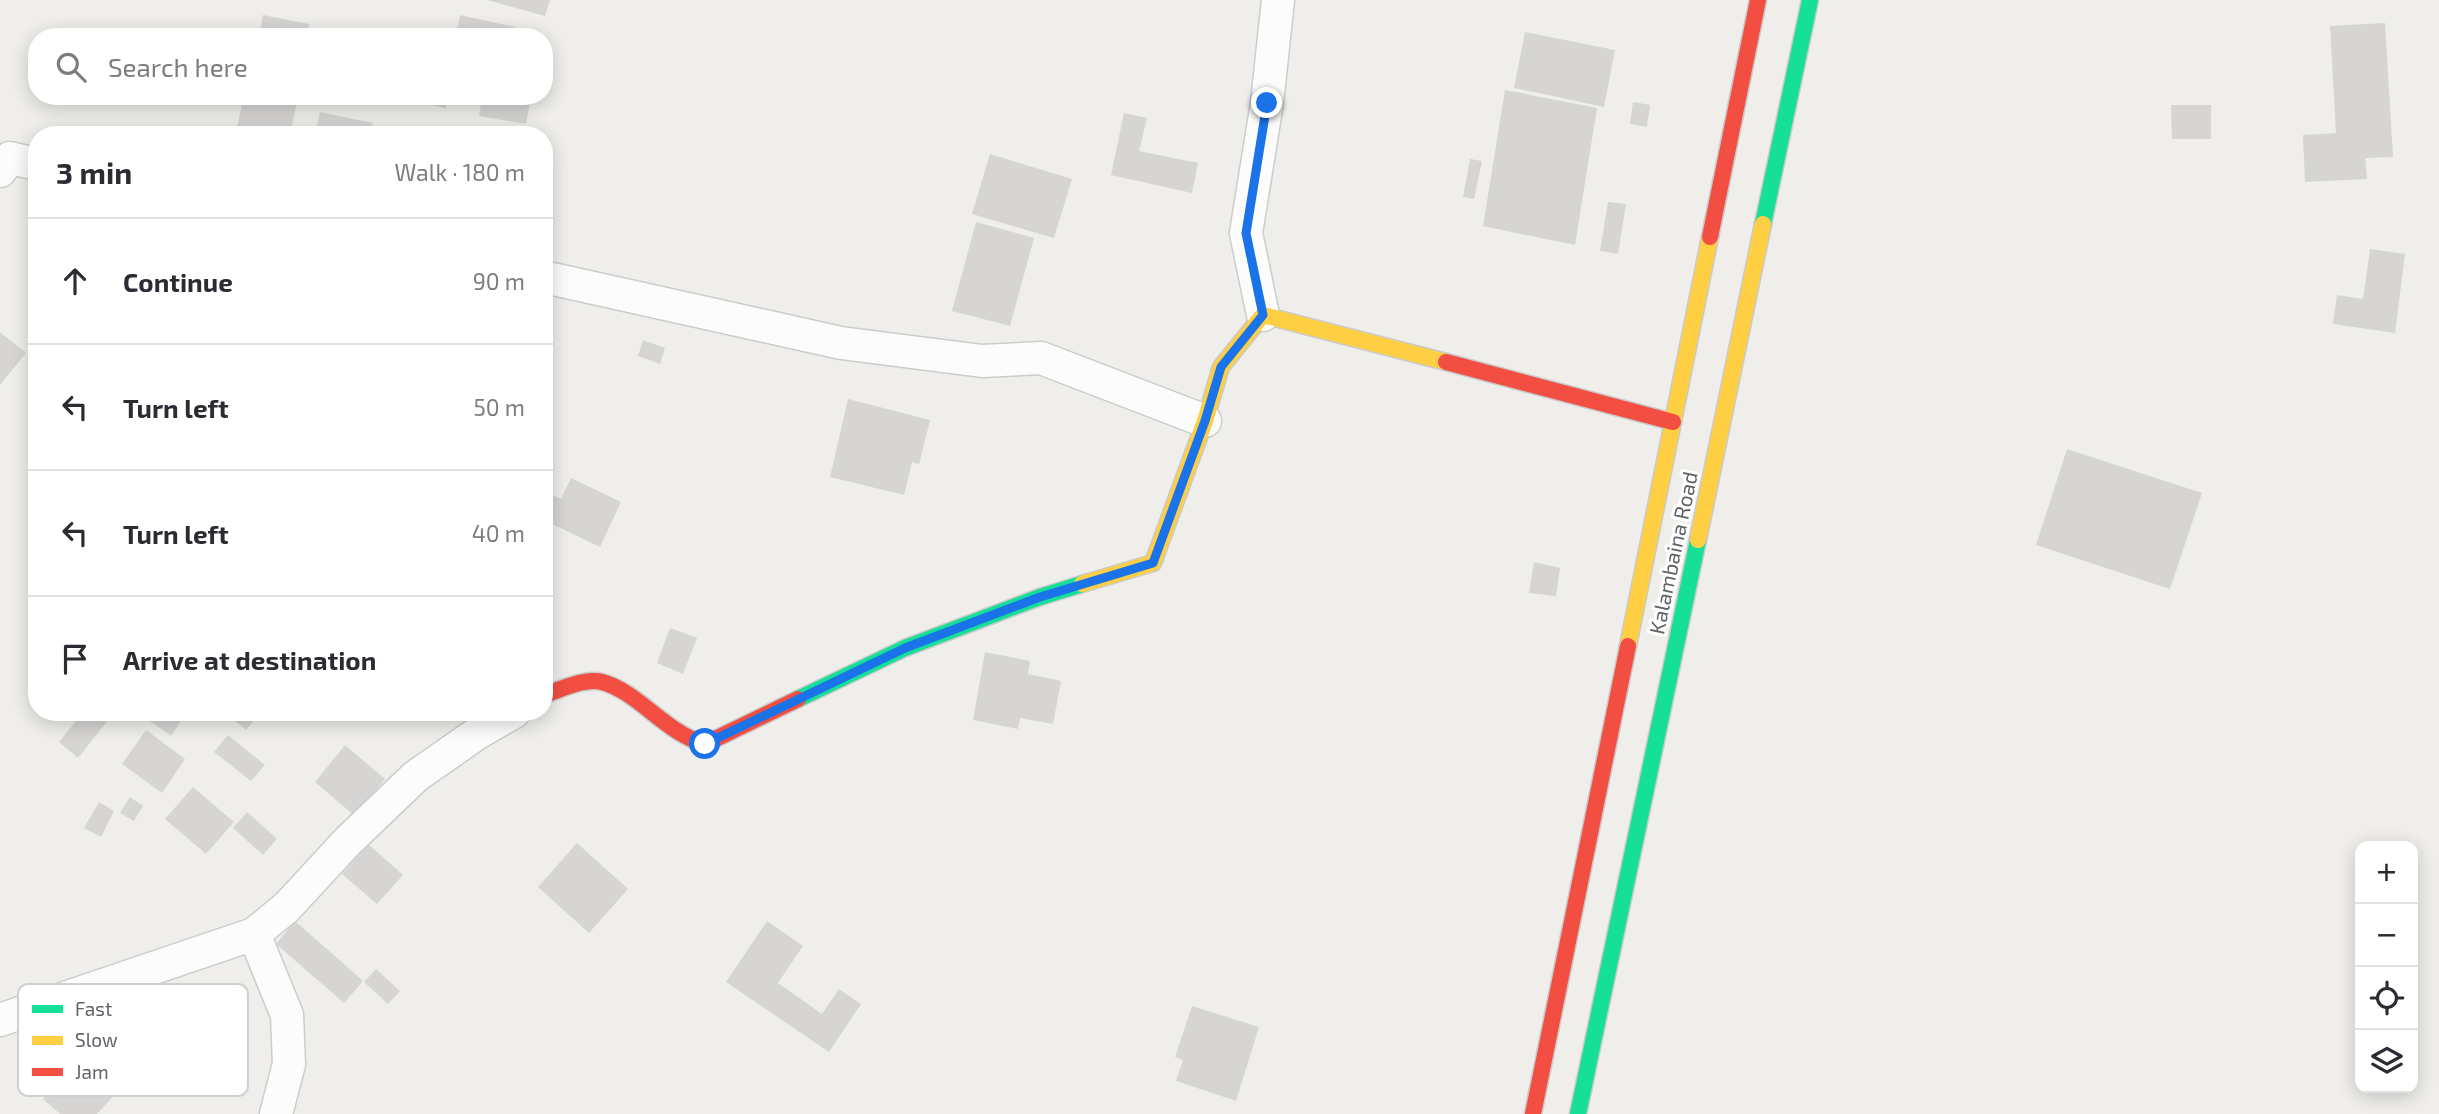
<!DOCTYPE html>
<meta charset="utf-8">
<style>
body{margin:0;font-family:"Exo 2",sans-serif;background:#f7f7f7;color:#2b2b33}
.controls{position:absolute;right:21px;bottom:21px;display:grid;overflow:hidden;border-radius:14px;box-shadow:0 4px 18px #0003}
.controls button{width:63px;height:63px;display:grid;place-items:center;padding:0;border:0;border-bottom:2px solid #e1e1e2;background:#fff;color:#2b2b33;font:35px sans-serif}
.stop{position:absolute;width:21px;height:21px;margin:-16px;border:5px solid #1a73e8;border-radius:50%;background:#fff}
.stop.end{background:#1a73e8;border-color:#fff;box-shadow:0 2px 7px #0008}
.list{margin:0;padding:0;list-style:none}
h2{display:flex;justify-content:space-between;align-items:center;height:91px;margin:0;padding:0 28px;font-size:30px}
h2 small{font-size:23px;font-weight:400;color:#7c7c81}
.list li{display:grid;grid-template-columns:46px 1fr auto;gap:21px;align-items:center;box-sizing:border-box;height:126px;padding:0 28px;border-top:2px solid #e1e1e2}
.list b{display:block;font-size:26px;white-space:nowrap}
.list em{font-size:23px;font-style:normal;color:#7c7c81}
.icon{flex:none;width:38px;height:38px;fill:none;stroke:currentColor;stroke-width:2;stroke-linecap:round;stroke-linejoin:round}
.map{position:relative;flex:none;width:2439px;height:1114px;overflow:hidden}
.search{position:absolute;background:#fff;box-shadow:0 4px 18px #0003;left:28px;top:28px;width:525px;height:77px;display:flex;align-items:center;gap:18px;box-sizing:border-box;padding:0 24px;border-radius:28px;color:#7c7c81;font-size:26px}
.panel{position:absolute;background:#fff;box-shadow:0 4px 18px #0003;left:28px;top:126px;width:525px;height:595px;border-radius:28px}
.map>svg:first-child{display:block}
.building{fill:#d6d5d3}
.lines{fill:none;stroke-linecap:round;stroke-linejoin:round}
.street-casing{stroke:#cbcccc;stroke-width:35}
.fast-casing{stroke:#cacacb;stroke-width:19}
.slow-casing{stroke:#cacacb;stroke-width:19}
.jam-casing{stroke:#cacacb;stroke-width:19}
.street{stroke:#fdfcfc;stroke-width:32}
.fast{stroke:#16e098;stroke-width:16}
.slow{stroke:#ffcf43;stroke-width:16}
.jam{stroke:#f24e42;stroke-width:16}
.route{stroke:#1a73e8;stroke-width:9}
.labels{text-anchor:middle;stroke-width:6;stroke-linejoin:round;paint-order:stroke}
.street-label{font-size:21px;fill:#5f6368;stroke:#fff}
.key{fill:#fff;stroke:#cfd0d2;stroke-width:2}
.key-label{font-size:19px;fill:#5f6368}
</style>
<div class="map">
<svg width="2439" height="1114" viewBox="0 0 2439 1114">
<rect width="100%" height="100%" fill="#efeeea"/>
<path class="building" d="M487,0H550L545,16Z
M263,15L309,24L307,37H259Z
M460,15L515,27L513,37H456Z
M2385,23L2393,157L2365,158L2367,179L2305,182L2303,135L2336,133L2330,26Z
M1525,32L1615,50L1604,107L1514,88Z
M1505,90L1597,108L1575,245L1483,226Z
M244,96H269L297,102L290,135H235Z
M401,96H448L446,108L400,99Z
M482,96H531L526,124L479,116Z
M1633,102L1650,105L1647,127L1630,124Z
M2171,105H2211V139H2172Z
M320,112L373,123L370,135H315Z
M1124,113L1147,118L1139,151L1198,163L1192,193L1111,175Z
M990,154L1072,179L1054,238L972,214Z
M1470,159L1482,161L1474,199L1463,197Z
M1608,202L1626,204L1618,254L1600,251Z
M976,222L1034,238L1010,326L952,311Z
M2370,249L2405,254L2395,333L2333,324L2337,295L2363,299Z
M0,332L26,353L0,385Z
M643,340L665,348L660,364L638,356Z
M848,399L930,420L919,464L912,462L904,495L830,477Z
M2067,449L2202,493L2170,589L2036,545Z
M571,478L621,502L600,547L544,520V491L561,499Z
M1534,562L1560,568L1556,596L1529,593Z
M670,628L697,638L683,674L657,663Z
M985,652L1030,661L1028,674L1061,681L1053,724L1020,718L1018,729L973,720Z
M83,712L113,714L78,758L59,742Z
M137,712H187L171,736Z
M239,712H261L246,730L233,719Z
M146,730L185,759L162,793L122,764Z
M228,735L265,765L251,781L214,752Z
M345,745L385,779L355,816L315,782Z
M193,787L234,822L206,854L165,819Z
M130,797L143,806L134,821L120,813Z
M99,802L114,811L101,837L84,828Z
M247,812L277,839L263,855L233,828Z
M577,843L628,889L589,933L538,887Z
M368,844L403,875L377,904L342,874Z
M295,921L363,981L344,1003L276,944Z
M767,921L803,946L778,983L822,1014L839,989L861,1004L829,1052L726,982Z
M376,969L400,991L388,1004L364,982Z
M1192,1006L1259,1027L1236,1101L1176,1081L1183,1060L1175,1057Z
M88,1050L106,1066L98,1075L117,1092L97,1114H60L43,1099Z"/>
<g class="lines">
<g class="street-casing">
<path id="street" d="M0,171L10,158L37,164
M544,277L841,343L982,361L1041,358L1205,421
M1263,315L1246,233L1267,103L1278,0
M254,934L287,1015L289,1064L276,1114
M0,1020L254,934L287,907L347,842L416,776L479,732L514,712"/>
</g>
<g class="fast-casing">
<path id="fast" d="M1763,224L1810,0
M798,699L905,648L1040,597L1082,584
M1578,1114L1698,540"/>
</g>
<g class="slow-casing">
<path id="slow" d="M1698,540L1763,224
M1082,584L1153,563L1205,421L1221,367L1263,315L1446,362
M1628,646L1710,237"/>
</g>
<g class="jam-casing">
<path id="jam" d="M1710,237L1758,0
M1446,362L1673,422
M544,695C560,690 585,677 602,682C639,692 665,733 705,744L798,699
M1533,1114L1628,646"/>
</g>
<use href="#street" class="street"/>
<use href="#fast" class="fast"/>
<use href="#slow" class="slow"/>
<use href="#jam" class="jam"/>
</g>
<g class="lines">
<path class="route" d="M705,744L905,648L1040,597L1153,563L1205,421L1221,367L1263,315L1246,233L1267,103"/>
</g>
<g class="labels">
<g class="street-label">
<text transform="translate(1674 553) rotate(-78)" y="7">Kalambaina Road</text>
</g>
</g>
<rect x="18" y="984" width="230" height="112" rx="10" class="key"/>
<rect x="32" y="1005" width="31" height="8" fill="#16e098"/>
<rect x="32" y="1036" width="31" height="9" fill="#ffcf43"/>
<rect x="32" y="1068" width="31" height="8" fill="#f24e42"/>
<g class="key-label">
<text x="75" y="1016">Fast</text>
<text x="75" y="1047">Slow</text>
<text x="75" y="1079">Jam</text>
</g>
</svg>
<div class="controls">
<button>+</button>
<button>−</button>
<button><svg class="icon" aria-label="locate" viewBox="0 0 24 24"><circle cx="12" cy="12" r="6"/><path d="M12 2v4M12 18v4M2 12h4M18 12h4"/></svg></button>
<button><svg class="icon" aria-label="layers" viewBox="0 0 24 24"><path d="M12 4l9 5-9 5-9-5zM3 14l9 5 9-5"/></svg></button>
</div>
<div class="stop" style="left:705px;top:744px"></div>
<div class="stop end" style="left:1267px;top:103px"></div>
<div class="search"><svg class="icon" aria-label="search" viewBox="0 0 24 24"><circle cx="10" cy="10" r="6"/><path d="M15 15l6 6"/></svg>Search here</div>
<section class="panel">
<h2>3 min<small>Walk · 180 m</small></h2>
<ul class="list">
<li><svg class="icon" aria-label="ahead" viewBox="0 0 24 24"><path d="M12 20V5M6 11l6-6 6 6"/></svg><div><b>Continue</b></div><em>90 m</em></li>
<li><svg class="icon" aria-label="left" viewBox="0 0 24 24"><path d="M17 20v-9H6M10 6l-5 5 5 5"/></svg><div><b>Turn left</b></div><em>50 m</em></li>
<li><svg class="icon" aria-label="left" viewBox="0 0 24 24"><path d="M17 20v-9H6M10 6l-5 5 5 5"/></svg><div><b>Turn left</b></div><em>40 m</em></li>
<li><svg class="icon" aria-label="arrive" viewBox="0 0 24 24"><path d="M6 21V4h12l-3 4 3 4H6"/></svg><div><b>Arrive at destination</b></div></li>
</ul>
</section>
</div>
